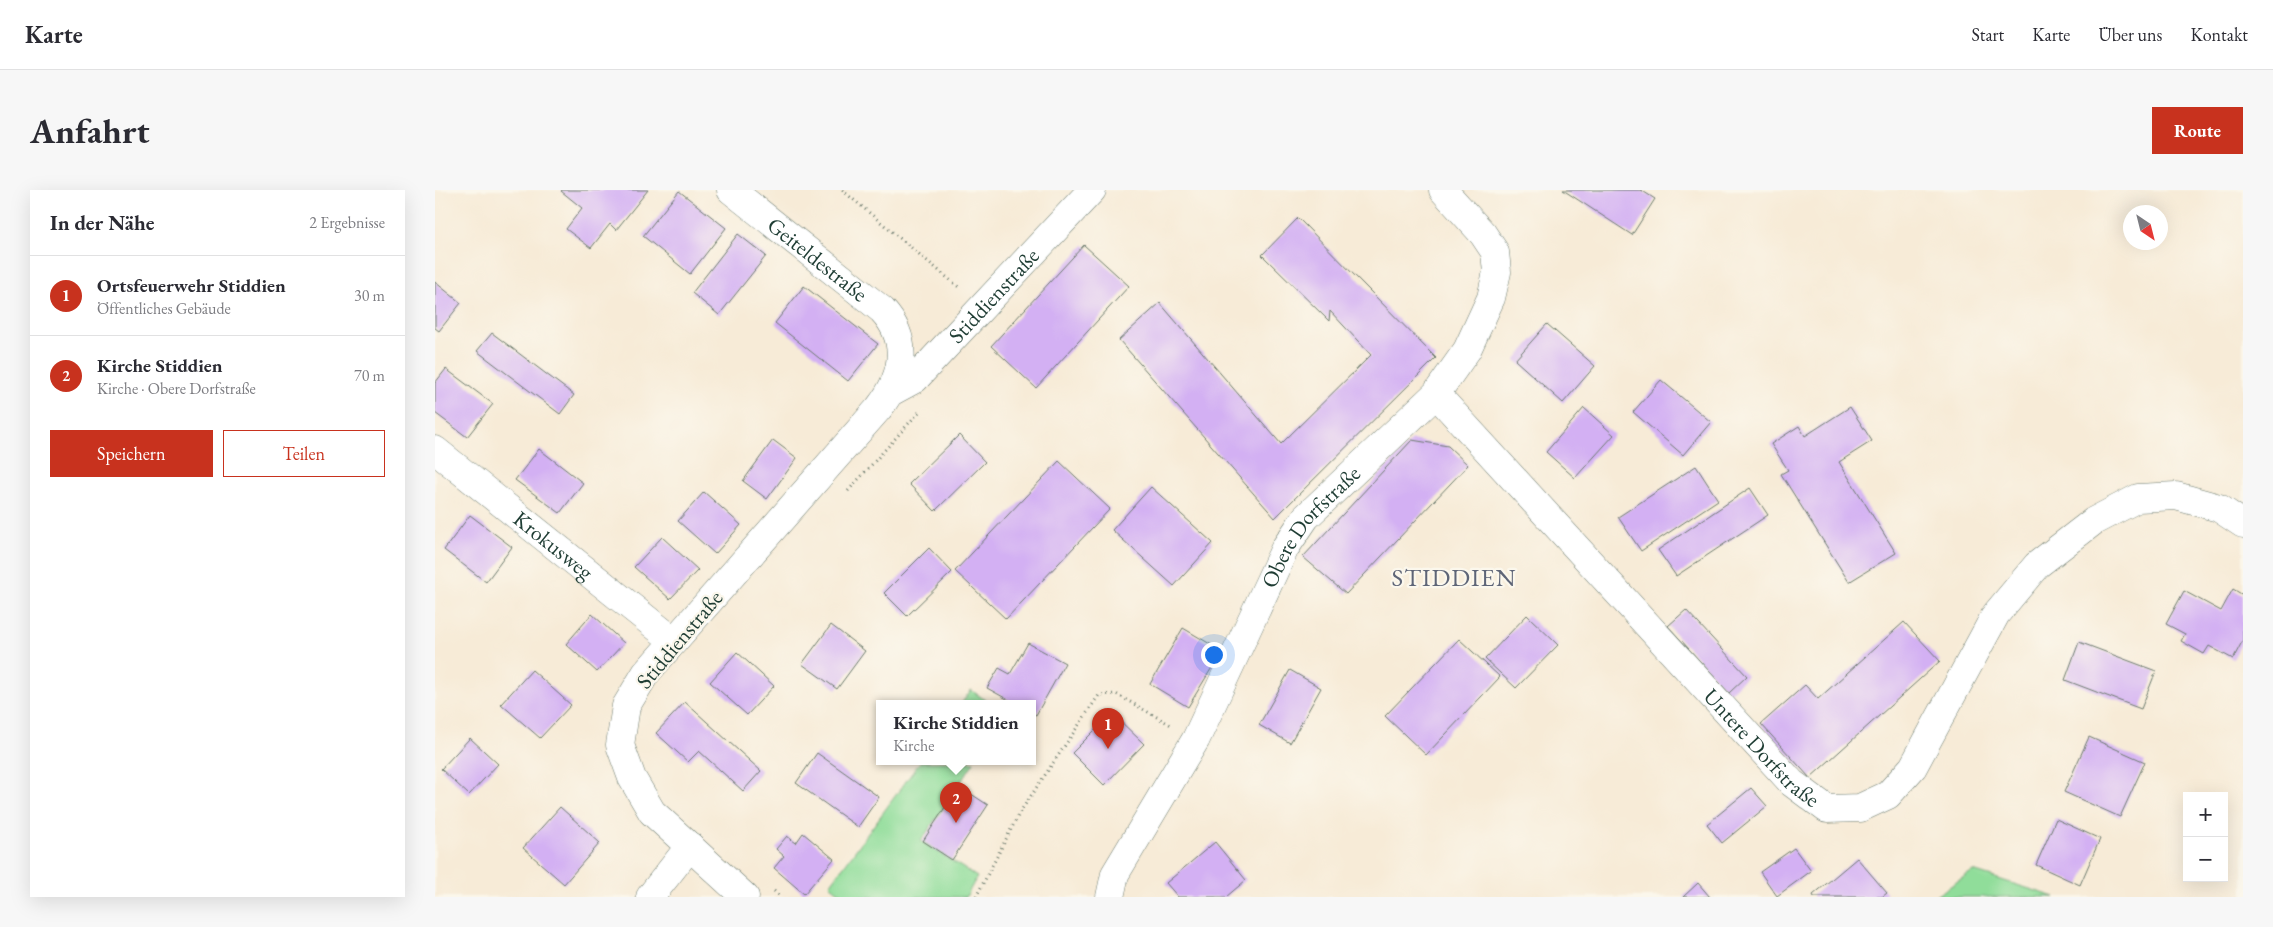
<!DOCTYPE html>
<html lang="de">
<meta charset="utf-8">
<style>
body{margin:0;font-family:"EB Garamond",serif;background:#f7f7f7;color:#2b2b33}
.controls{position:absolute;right:15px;bottom:15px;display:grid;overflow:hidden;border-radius:0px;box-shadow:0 5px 20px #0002}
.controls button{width:45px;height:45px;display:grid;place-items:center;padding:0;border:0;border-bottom:1px solid #e1e1e2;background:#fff;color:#2b2b33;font:25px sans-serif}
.compass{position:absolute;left:1688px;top:15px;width:45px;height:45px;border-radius:50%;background:#fff;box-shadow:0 5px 20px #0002;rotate:145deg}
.you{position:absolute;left:778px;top:464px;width:18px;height:18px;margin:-12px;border:4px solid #fff;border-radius:50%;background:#1a73e8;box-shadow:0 0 0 8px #1a73e833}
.badge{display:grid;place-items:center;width:32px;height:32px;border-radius:50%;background:#c8321e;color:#fff;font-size:16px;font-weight:700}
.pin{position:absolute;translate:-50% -41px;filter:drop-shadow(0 1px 2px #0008)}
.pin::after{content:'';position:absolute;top:26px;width:18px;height:15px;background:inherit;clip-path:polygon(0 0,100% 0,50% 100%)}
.popup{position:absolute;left:441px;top:510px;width:160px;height:65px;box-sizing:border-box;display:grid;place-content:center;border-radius:0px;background:#fff;filter:drop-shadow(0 1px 4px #0005);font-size:16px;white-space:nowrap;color:#7c7c81}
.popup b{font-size:19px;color:#2b2b33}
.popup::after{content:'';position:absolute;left:50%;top:100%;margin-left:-10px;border:10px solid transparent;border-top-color:#fff}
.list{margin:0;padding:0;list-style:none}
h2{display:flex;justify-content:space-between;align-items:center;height:65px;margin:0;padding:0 20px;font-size:21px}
h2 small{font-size:16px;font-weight:400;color:#7c7c81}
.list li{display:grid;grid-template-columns:32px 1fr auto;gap:15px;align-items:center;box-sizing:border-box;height:80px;padding:0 20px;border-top:1px solid #e1e1e2}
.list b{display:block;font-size:19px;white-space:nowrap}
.list p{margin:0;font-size:16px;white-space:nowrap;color:#7c7c81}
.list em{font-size:16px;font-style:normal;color:#7c7c81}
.actions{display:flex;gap:10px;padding:15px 20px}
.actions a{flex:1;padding:11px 0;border:1px solid #c8321e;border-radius:0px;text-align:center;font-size:18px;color:#c8321e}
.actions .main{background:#c8321e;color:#fff}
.map{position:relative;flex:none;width:1808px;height:707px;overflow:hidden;border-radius:0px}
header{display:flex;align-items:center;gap:30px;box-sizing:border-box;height:70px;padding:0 25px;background:#fff;border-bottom:1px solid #e1e1e2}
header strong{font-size:24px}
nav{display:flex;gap:28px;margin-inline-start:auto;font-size:18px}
.intro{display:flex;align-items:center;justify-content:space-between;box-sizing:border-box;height:120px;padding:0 30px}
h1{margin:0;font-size:35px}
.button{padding:12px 22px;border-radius:0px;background:#c8321e;color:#fff;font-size:18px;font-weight:700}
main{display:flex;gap:30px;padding:0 30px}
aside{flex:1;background:#fff;border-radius:0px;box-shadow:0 5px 20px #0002}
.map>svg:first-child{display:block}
.green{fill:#90dd9a;stroke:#588d67}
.building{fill:#d3b0f3}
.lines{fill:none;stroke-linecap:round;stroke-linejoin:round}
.minor-casing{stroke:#6b7a6d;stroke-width:29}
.tertiary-casing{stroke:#6b7a6d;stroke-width:29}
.path{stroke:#6b7a6d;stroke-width:3;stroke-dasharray:1 4;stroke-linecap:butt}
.minor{stroke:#fff;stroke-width:28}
.tertiary{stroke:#fff;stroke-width:28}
.labels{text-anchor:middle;stroke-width:4.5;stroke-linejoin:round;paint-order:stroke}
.street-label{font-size:22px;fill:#1f3d34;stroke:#fbf7ec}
.quarter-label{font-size:25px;letter-spacing:1px;fill:#5e6577;stroke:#fbf7ec}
</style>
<header>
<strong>Karte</strong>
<nav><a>Start</a><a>Karte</a><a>Über uns</a><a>Kontakt</a></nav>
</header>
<div class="intro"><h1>Anfahrt</h1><a class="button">Route</a></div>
<main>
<aside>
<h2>In der Nähe<small>2 Ergebnisse</small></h2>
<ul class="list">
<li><span class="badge">1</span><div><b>Ortsfeuerwehr Stiddien</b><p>Öffentliches Gebäude</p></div><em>30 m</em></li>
<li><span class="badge">2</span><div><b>Kirche Stiddien</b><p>Kirche · Obere Dorfstraße</p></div><em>70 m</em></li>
</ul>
<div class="actions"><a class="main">Speichern</a><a>Teilen</a></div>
</aside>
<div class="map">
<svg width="1808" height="707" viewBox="0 0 1808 707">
<rect width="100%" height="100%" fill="#fbf7ec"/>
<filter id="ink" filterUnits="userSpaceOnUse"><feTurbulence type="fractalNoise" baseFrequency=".02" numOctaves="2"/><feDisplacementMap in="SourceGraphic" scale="10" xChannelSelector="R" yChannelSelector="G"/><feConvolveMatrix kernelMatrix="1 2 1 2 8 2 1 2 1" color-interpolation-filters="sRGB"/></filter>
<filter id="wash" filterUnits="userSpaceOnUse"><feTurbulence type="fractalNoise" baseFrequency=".0096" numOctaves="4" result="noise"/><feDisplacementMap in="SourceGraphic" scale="20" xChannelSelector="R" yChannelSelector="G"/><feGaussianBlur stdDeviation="1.12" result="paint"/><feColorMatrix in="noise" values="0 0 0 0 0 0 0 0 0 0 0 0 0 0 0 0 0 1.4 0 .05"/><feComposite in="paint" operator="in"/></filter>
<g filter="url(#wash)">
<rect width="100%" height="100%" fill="#f7ebd7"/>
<path class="green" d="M536,500L556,514H526Z
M485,572H539L486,651L542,687L531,707H410L395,695Z
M1538,681L1620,707H1499Z"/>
<g id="blocks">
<path class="building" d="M127,0H213L181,40L175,34L156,58L131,39L147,18L126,1Z
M1128,0H1206L1220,9L1197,45Z
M244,1L291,38L255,84L208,46Z
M863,28L1001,168L840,328L684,150L725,113L846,254L936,165L895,121L894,131L827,65Z
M303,44L331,66L284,125L257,103Z
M649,55L694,96L601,198L556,156Z
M0,92L26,113L4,141L0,138Z
M369,96L443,154L413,191L340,133Z
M1112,134L1160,176L1128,213L1080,170Z
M57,143L139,205L125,224L42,161Z
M11,179L58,214L32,247L0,223V193Z
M1226,190L1276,232L1248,265L1198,222Z
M1415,217L1437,251L1404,272L1461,363L1414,392L1346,284L1353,280L1336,254L1364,236L1370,246Z
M1149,218L1179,245L1140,288L1111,262Z
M524,245L550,272L500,321L474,294Z
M338,250L362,268L332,309L308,291Z
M977,250L1013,256L1033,275L911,404L868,367Z
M104,259L148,293L125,323L80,290Z
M624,271L675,319L571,429L520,381Z
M1261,276L1283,310L1206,361L1183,327Z
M716,297L778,353L739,396L677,340Z
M1315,298L1333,325L1241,386L1223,360Z
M269,302L306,335L280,364L243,331Z
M35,325L77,357L51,392L9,360Z
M227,347L263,380L235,409L199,377Z
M494,358L517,382L472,426L449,403Z
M1798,399L1808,405V450L1798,469L1774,456L1769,464L1746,451L1750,444L1731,434L1749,401L1786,421Z
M1251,420L1312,486L1294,503L1233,436Z
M157,424L189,453L162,482L131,454Z
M1092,425L1123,455L1081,498L1050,469Z
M1469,432L1505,471L1375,588L1326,534L1370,495L1383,509Z
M396,435L430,461L402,499L367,474Z
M748,438L787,461L753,517L715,494Z
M1024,449L1065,487L991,565L950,526Z
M1644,452L1721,481L1706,519L1630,490Z
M593,453L630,473L601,525L597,523V514H581L552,498L564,478L575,484Z
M302,462L339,496L312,525L275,492Z
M97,480L136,515L105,548L66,514Z
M855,480L886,498L855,553L824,535Z
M250,512L326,581L308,601L264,561L253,572L221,543Z
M677,523L709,554L669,595L637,563Z
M1654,547L1710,572L1685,627L1629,602Z
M35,548L63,574L34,605L6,579Z
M382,563L444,607L423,637L361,593Z
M524,596L553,615L517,670L488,651Z
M1316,598L1332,616L1287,653L1272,634Z
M125,617L165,653L129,694L88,658Z
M1621,629L1665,649L1645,695L1601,675Z
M368,643L399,669L369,704L339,678L349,666L341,659L352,646L361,653Z
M780,652L811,690L791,707H743L731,693Z
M1359,658L1376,681L1342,706L1325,682Z
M1422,668L1452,703L1447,707H1379L1378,705Z
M1263,693L1275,707H1248Z"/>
</g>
</g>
<g filter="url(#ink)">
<use href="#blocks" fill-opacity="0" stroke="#6b7a6d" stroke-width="1"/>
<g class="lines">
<g class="minor-casing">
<g id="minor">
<path id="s1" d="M456,202L480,189L657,0"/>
<path id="s2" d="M1001,204L1357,593L1392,619L1425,618L1453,605L1478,577L1561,424L1602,375L1659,331L1703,308L1741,306L1784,318L1808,334"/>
<path id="s3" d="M0,260L239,451"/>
<path d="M215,707L255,656"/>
<path id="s4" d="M675,707L680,684L761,549L850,358L871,327L1001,204L1032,160L1056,108L1062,82L1060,62L1048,44L1008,0"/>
</g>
</g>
<g class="tertiary-casing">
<g id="tertiary">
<path id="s5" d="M296,0L447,120C476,151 468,187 444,218L211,483L191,516L185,555L197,588L217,622L310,707"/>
</g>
</g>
<path class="path" d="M407,0L526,99
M413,301L484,222
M339,701L346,707
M541,707L585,622L664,505L681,504L736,535"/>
<use href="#minor" class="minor"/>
<use href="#tertiary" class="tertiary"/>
</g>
</g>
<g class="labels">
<g class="street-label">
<text dy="8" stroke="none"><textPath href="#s5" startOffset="111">Geiteldestraße</textPath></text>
<text dy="8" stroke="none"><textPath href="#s1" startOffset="142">Stiddienstraße</textPath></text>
<text dy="8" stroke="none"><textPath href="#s4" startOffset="424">Obere Dorfstraße</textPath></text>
<text dy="8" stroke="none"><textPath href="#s3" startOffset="152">Krokusweg</textPath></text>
<text transform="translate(244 449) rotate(-50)" y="8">Stiddienstraße</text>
<text dy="8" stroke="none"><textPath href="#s2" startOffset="481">Untere Dorfstraße</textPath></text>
</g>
<g class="quarter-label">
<text x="1019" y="396">STIDDIEN</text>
</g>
</g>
</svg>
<div class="controls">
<button>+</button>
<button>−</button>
</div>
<svg class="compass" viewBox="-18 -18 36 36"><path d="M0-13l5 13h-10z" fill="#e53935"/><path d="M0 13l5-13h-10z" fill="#7c7c81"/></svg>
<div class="you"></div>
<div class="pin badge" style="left:673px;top:559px">1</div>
<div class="pin badge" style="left:521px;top:633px">2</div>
<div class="popup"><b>Kirche Stiddien</b>Kirche</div>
</div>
</main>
